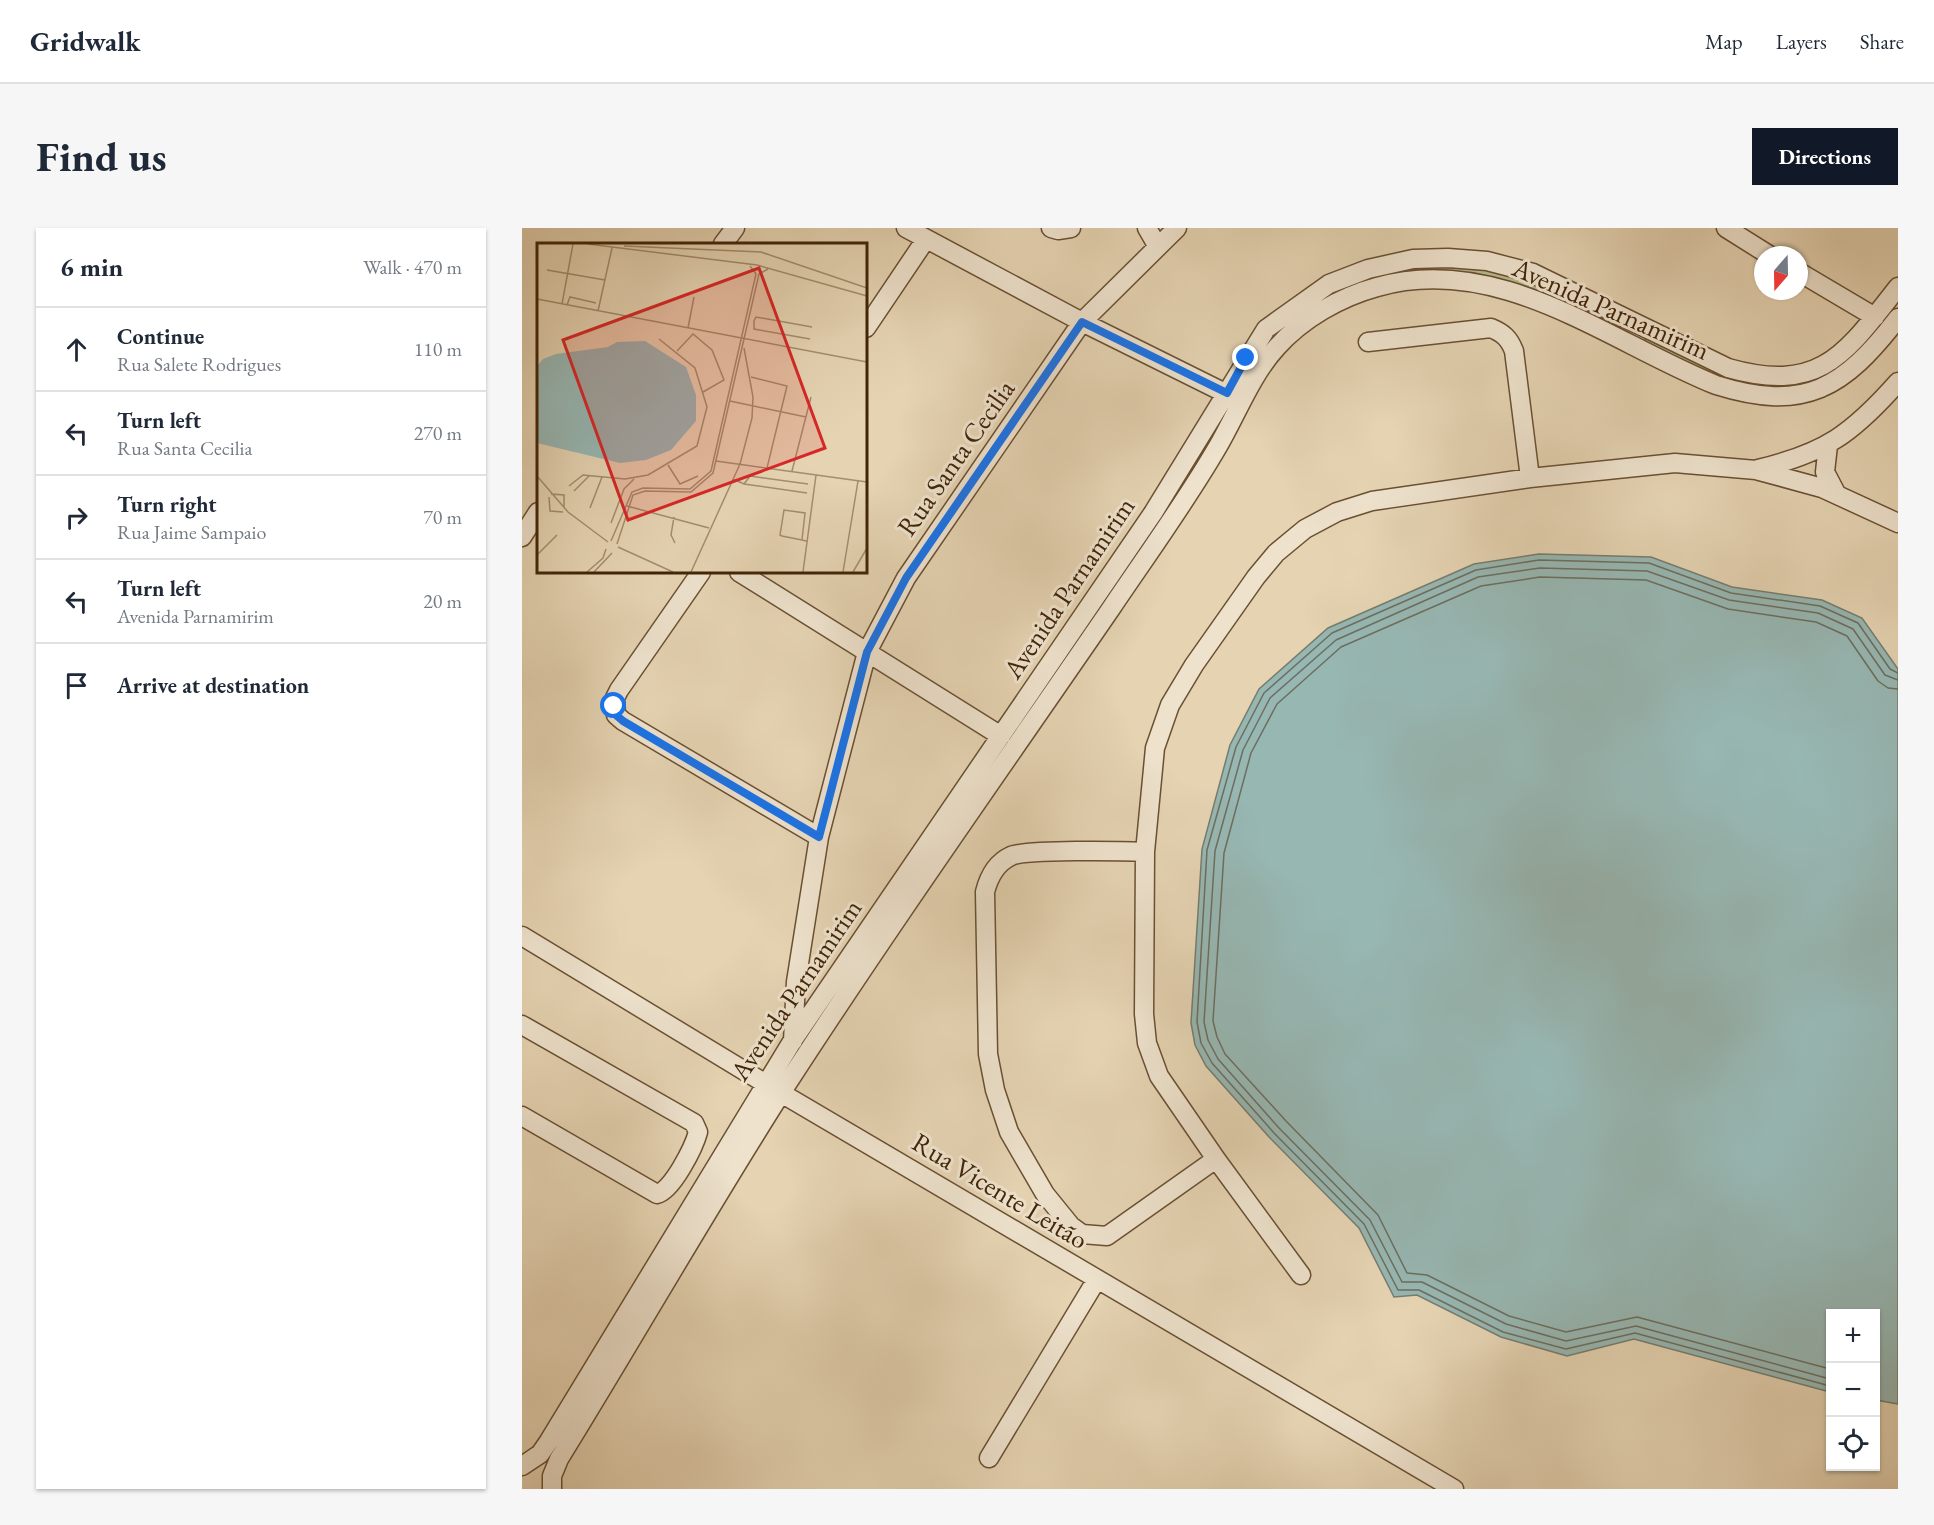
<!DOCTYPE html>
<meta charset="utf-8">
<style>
body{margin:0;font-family:"EB Garamond",serif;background:#f6f6f7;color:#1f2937}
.controls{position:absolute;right:18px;bottom:18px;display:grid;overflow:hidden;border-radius:0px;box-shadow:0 2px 4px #0004}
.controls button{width:54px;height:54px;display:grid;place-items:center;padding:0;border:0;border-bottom:2px solid #e0e1e3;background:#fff;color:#1f2937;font:30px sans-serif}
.compass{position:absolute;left:1232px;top:18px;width:54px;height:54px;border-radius:50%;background:#fff;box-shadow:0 2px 4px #0004;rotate:200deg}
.stop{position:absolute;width:18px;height:18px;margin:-14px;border:4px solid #1a73e8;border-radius:50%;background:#fff}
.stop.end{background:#1a73e8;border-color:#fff;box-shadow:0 2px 6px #0008}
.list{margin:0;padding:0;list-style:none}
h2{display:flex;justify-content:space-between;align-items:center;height:78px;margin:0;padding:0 24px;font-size:26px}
h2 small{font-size:20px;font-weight:400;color:#747a83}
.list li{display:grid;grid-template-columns:39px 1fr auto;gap:18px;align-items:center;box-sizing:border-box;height:84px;padding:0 24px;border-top:2px solid #e0e1e3}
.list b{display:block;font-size:22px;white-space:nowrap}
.list p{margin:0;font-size:20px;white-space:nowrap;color:#747a83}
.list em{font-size:20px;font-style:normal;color:#747a83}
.icon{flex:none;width:33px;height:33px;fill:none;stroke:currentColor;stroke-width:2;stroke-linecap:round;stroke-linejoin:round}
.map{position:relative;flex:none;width:1376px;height:1261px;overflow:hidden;border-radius:0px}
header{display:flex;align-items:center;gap:36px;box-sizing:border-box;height:84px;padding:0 30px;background:#fff;border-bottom:2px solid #e0e1e3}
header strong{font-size:28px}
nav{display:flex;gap:33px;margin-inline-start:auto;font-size:21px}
.intro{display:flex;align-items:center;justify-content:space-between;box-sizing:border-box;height:144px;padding:0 36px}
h1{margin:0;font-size:42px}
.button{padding:15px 27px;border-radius:0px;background:#111827;color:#fff;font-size:21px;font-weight:700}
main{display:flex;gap:36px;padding:0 36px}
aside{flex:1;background:#fff;border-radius:0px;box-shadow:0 2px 4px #0004}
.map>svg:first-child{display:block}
.green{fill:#b6bc8b;stroke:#7c704a;stroke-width:1.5}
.water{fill:#97b7b3;stroke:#757d6f;stroke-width:1.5}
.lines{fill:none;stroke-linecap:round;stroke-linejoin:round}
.shore{stroke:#6c6e5e;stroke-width:1.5}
.minor-casing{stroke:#6a5032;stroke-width:21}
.minor{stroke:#eee2cd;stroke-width:18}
.route{stroke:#1a73e8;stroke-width:8}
.labels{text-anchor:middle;stroke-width:6;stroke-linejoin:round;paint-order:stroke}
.street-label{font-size:27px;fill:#412508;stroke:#eee2cd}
.inset-road{fill:none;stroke:#a38d6e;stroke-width:1.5}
.view{fill:#d62828;fill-opacity:0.15;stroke:#d62828;stroke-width:3}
.inset-edge{fill:none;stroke:#412508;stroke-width:3}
</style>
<header>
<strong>Gridwalk</strong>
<nav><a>Map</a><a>Layers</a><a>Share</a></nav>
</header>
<div class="intro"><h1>Find us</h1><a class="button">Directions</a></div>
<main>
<aside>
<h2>6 min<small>Walk · 470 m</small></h2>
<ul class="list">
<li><svg class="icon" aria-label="ahead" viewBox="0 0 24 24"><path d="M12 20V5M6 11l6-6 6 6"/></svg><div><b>Continue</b><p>Rua Salete Rodrigues</p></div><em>110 m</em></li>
<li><svg class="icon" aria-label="left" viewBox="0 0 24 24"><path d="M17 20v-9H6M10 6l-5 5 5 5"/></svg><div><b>Turn left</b><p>Rua Santa Cecilia</p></div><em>270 m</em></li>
<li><svg class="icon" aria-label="right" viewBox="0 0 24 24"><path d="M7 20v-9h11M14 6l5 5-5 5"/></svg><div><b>Turn right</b><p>Rua Jaime Sampaio</p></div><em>70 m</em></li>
<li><svg class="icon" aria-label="left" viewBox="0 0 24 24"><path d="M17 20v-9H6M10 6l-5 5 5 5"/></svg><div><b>Turn left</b><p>Avenida Parnamirim</p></div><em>20 m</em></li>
<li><svg class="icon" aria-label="arrive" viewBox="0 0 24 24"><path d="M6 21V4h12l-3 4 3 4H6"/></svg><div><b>Arrive at destination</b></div></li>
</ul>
</aside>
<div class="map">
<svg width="1376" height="1261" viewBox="0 0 1376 1261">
<rect width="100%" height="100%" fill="#e5d3b2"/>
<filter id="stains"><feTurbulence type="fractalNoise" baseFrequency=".00333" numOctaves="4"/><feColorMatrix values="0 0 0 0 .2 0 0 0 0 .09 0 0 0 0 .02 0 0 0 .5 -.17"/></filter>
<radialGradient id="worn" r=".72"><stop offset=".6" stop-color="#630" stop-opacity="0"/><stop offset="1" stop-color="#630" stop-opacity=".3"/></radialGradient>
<path class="green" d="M925,35L983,45L1093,93L1088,101C1035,77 954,32 894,44C872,48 850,60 829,67C798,79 769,89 747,114L684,229L287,810L282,805L729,126L779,78L850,44Z
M1349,102L1355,107L1311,147L1268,162L1216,160L1120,118L1124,110L1267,155Z"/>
<path class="water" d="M1017,326L1129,329L1210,359L1300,372L1340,390L1376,441V1176L1354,1172V1086H1308V1164L1112,1111L1045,1128L979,1109L895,1067L872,1069L837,1000L747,909L684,838L673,817L669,795L680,621L708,517L737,461L806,400L952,336Z"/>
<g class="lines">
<path class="shore" d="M1308,1141L1115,1089L1044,1104L987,1088L905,1047L885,1045L856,987L764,893L703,826L695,809L691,793L702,625L729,525L755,476L819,419L959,358L1018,349L1124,352L1206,381L1294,394L1325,408L1356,453L1366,460L1376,461
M1308,1151L1114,1098L1044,1113L984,1096L900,1054H880L848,992L757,900L696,831L686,812L682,794L693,623L721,522L748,470L814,412L956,349L1018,340L1125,343L1207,372L1296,385L1331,401L1363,447L1376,452
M1308,1158L1113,1105L1044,1121L981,1104L897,1062H876L842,996L752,905L690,835L679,815L675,794L685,622L714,519L742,465L810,405L954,342L1017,332L1127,335L1209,365L1298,378L1336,395L1368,441L1376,445"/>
<g class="minor-casing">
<path id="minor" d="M384,0L560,94L705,166
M529,0L536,2L549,0
M625,0L636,19
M1204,0L1247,27
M201,16L213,0
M1277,44L1353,89
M344,100L404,11
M846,114L969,100C981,105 987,110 992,123L1008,250
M1306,217L1303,244L1315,267
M1236,241C1303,225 1330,206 1376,154
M0,309L16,284
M179,344L97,462L93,470L94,487L101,493L297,609
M217,344L479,508
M623,624C602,623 503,621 489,628C474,635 467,648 463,664L466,826L473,862L487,904L523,966L549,998L560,1006L585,1008L694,931
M0,708L259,865L932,1261
M0,797L172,895L176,904C172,919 150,963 135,966L0,888
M271,813L274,754L297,609L345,424L384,350L560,94L655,0
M779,1047L694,931L637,848L625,815L622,786L623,624L633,520L648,477L672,437L734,349L754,325L783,301L815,284L850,273L1008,250L1153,235L1234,242L1300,260L1376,295
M467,1230L575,1051
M0,1238L18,1226L27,1213L271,812L631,285L744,101L807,56L846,41L891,31L926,30L965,33L1011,45L1206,140C1299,166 1323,126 1376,59
M30,1261V1248L37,1231C113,1108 185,981 263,859C368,697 480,539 590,379C625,327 663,275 695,220C714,188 729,147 755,119C780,91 818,69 855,59C977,24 1087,114 1194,157C1283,185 1322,160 1376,90"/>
</g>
<use href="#minor" class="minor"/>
</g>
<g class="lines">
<path class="route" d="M92,478L94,487L101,493L297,609L345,424L384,350L560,94L705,165L724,130"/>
</g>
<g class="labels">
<g class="street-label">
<text transform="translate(1089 81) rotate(24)" y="9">Avenida Parnamirim</text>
<text transform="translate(434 230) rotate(-55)" y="9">Rua Santa Cecilia</text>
<text transform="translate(547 360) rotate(-56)" y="9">Avenida Parnamirim</text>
<text transform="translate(274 762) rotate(-56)" y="9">Avenida Parnamirim</text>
<text transform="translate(478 963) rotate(31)" y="9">Rua Vicente Leitão</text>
</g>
</g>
<g transform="translate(15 15)">
<rect width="330" height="330" fill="#e5d3b2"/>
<path d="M108,98L149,124L159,152V178L134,207L109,217L83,220L0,200V123L6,116L19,111L71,104L80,99Z" fill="#97b7b3"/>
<path class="inset-road" d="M51,1L220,22L330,53M87,3L224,9L330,45M10,27L68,37M0,56L330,119M25,61L36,1M30,62L33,54L59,60M61,68L75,5M151,85L157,54M273,96L217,86V78L219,74L275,84M140,108L156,91L175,107L187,137L166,149M214,134L250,143L230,225M193,158L269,174M179,218L330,239M131,222L143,241L161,233M255,228L274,154M0,233L31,269L71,299M196,236L207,241L270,250M207,241L213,233L271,241M32,243L46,232L88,236L111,232L160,203L170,164L158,125L122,96M37,248L52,233M14,251L27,252V265M12,254L13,268L26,269M90,263L172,285M53,265L65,234M137,274L134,292L138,300M74,280L87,246L97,236M265,297L268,270L247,267L243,292L245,293L265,297L269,298H271M74,298L95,249L106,245L153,246L174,228L219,31L213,23M80,301L96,252L108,248L154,249L176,230L222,31L231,26M81,304L136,329M0,312L20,292M50,329L66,315L69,306M57,329L75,310M154,329L203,221L215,175L216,154L207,105M266,329L279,232M306,329L321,238M316,329L330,305"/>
<path class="view" d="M222,25L288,205L91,277L26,97Z"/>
<rect width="330" height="330" class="inset-edge"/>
</g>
<rect width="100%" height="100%" filter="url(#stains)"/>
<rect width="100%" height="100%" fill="url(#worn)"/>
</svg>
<div class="controls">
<button>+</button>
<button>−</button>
<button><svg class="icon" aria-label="locate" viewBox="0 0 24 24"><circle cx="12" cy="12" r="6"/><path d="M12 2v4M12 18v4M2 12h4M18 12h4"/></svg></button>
</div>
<svg class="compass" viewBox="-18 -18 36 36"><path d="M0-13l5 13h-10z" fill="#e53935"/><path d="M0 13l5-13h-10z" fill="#747a83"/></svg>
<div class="stop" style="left:92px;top:478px"></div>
<div class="stop end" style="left:724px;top:130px"></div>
</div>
</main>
